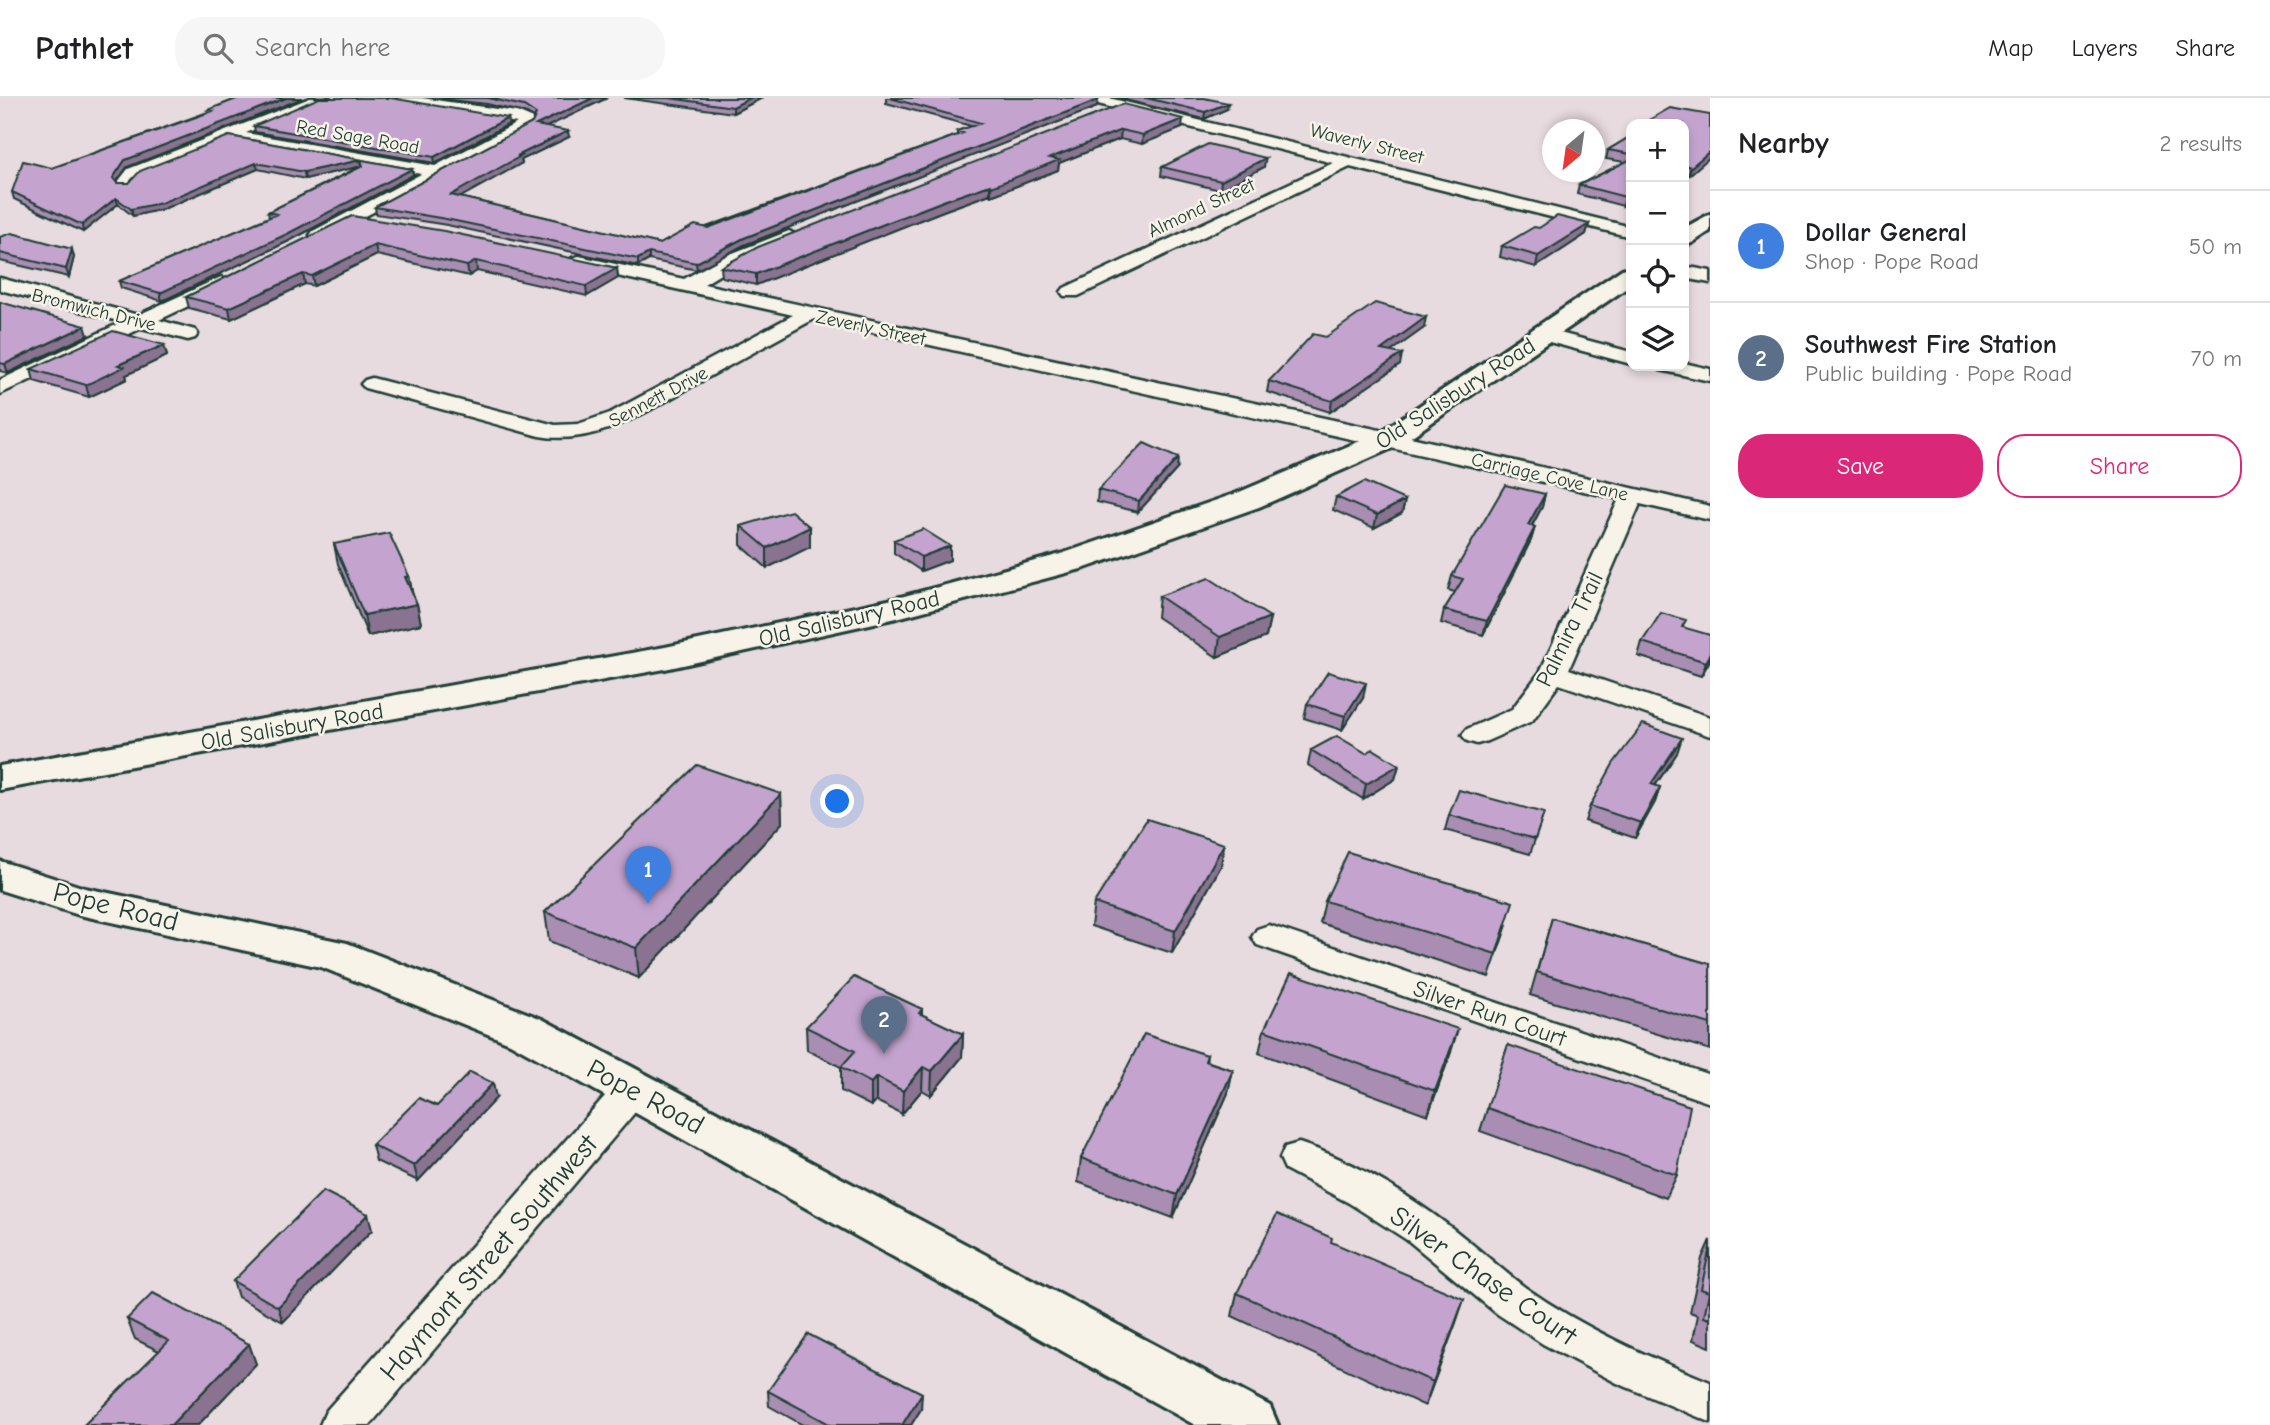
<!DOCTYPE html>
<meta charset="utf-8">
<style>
body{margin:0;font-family:"Comic Neue",sans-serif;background:#f6f6f6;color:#202124}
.controls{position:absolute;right:21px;top:21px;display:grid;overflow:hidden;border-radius:14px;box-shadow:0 4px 10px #0003}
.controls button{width:63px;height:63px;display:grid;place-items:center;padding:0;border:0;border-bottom:2px solid #e0e0e0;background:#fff;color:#202124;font:35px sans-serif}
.compass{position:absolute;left:1542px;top:21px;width:63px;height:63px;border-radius:50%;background:#fff;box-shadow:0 4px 10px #0003;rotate:209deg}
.you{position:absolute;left:838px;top:704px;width:24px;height:24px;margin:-18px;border:5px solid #fff;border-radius:50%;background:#1a73e8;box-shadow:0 0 0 10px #1a73e833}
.badge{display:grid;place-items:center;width:46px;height:46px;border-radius:50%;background:#db2777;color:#fff;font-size:23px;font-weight:700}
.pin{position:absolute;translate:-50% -58px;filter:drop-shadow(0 2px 4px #0008)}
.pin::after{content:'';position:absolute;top:37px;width:24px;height:21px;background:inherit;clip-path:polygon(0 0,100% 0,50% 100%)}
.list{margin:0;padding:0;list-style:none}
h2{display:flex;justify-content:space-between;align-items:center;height:91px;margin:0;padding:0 28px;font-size:30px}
h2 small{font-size:23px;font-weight:400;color:#757577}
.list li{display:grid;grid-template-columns:46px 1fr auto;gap:21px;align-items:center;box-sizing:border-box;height:112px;padding:0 28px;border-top:2px solid #e0e0e0}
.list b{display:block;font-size:26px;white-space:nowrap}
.list p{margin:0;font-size:23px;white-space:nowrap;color:#757577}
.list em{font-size:23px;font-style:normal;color:#757577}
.actions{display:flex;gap:14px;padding:21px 28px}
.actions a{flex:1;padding:16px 0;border:2px solid #db2777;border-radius:28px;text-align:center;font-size:24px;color:#db2777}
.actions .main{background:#db2777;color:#fff}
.icon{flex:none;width:38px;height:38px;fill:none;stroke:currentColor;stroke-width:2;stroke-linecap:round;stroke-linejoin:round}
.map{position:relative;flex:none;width:1710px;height:1327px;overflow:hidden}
header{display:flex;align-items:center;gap:42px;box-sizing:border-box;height:98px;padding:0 35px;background:#fff;border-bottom:2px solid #e0e0e0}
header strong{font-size:33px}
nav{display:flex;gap:38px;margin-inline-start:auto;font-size:24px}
.search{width:490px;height:63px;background:#f6f6f6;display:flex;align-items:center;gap:18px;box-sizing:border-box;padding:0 24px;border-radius:28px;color:#757577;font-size:26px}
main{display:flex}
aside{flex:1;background:#fff}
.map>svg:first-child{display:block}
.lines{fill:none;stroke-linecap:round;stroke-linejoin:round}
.street-casing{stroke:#1f3d34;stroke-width:5}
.secondary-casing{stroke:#1f3d34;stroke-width:6}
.street{fill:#f7f3e8;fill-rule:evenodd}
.secondary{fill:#f7f3e8;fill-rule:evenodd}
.wall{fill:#a98db2;stroke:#1f3d34;stroke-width:2}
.shaded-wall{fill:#897391;stroke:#1f3d34;stroke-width:2}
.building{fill:#c4a4cf;stroke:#1f3d34;stroke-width:2}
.labels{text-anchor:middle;stroke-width:5;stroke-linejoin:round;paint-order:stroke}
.far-street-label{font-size:19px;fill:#1f3d34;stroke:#f7f3e8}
.street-label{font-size:23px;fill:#1f3d34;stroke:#f7f3e8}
.near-street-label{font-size:28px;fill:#1f3d34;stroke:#f7f3e8}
</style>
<header>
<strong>Pathlet</strong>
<div class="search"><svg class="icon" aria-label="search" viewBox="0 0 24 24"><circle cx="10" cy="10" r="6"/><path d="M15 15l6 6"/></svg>Search here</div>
<nav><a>Map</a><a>Layers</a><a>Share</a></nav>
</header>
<main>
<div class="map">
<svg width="1710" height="1327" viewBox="0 0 1710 1327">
<rect width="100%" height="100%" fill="#e8dbe0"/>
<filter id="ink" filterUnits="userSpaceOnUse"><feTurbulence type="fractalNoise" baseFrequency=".0143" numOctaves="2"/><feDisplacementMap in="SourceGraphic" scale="14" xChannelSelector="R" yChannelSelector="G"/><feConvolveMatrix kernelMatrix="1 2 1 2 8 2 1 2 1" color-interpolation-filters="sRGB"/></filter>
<g filter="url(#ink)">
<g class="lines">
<g class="street-casing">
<path id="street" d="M310,0H330L246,35L435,68L517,25L393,4L386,0H422L517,14L531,20L534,26L445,77L319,142L310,137L313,133L421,76L230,42L140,77L131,89H119L117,85L128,71Z
M1084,0H1109L1631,129V139L1350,69L1078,198H1064L1061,194L1064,190L1333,65L1086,3Z
M789,133L798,138L795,142L737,166L704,186L1389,334L1710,408V422L1640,406L1569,571L1710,619V638L1559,586L1532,623L1487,643L1477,646L1467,643L1462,637L1467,631L1512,611L1540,574L1619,401L814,221C778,241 741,261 705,281C654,309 599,349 539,338L365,290L361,286L365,282L372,280L555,327L578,326L610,315L793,217L572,168L570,164L572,160L579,158L684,181L725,158Z
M1684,168L1710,173V185L1684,180Z
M221,179L230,185L228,189L159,222L195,232L198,236L195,240L188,242L142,230L0,296V282L122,224L0,192V180L138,217Z
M1545,231L1631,254V266L1538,241L1535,237L1538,233Z
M1684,265L1710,271V283L1660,272L1657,268H1684Z
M1269,827L1710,977V1005L1257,847L1252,839L1257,831Z
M634,976L647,980L653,990L647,1000L370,1327H320L326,1313L621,980Z
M1299,1045C1353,1062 1407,1096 1452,1130C1477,1149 1500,1171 1526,1190C1583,1230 1646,1258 1710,1284V1324L1617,1285L1543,1246L1496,1215L1410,1144L1349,1105L1285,1071L1280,1060L1285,1049Z"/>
</g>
<g class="secondary-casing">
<path id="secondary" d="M1710,116V133L1692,145L1684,147V130Z
M1631,169V187L1399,347L1259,409L1085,470L897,520L665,571L0,692V668L665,549L893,501L1061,456L1237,395L1379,335L1622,171Z
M0,763L85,790L347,845L542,921L1270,1308L1278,1327H1195L510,945L321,869L79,817L0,792Z"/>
</g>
<use href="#street" class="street"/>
<use href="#secondary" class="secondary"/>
</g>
<path class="wall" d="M239,0L127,69L116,84L117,85H129L229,38L412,71L413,77L289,143L162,203L121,190L119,183L269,119L268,114L361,68L305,81L258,71L163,111L133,118L118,106L83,134L14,101L12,94L52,70L208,14V12Z
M432,0H607L546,29L569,39L521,62L522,65L460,99L660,146L957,37V33L971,28L886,5V0H1090L1097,9L744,147L697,172L649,162L638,168L447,127L376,116L375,109L532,25L534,20L525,15L487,6Z
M624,0H762L733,15Z
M1117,0H1204L1227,11L1204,21Z
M1123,6L1182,30L1142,46L1120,41L1059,65L1058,72L991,98L990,96L943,113L756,187L722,179L721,169Z
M1710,17L1688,78L1684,77V26Z
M508,20L509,26L435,65L255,34L254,28Z
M1631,38V103L1623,108L1577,96L1579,87L1625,64L1606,61L1608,52Z
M1162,69H1264L1220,92L1161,78Z
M352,118L617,170L618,180L587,198L477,173L469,178L377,157L314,188L305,186L231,221L189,210L186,199Z
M1589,126L1586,136L1536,169L1500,159L1502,148L1539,130Z
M0,139L74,159L69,179L0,163Z
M0,204L88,237L8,275L0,273Z
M1424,230L1390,254L1400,267L1330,314L1267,294L1269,283L1326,239Z
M164,247L167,258L126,277L127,281L89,299L34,283L31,271Z
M1177,371L1138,414L1097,404L1098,392Z
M1545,396L1542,409L1532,428L1535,429L1531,442L1483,537L1441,525L1444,512L1455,494L1448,492L1452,478Z
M1336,399L1405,402L1402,415L1374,430L1333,412Z
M741,428L810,429V449L767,470L741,447Z
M894,442L950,448V462L921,473L894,455Z
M334,446L409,478L412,495L417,506L421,526L368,538L338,466Z
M1159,498L1270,519L1266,539L1217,559L1157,519Z
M1684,529L1710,562L1701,578L1638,558L1642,544Z
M1363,600L1342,632L1304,620L1307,606Z
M1311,652L1366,655L1399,667L1395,681L1363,701L1308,667Z
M1677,655L1655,688L1660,689L1655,704L1635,740L1585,723L1590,708Z
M781,696L782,725L639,880L549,843L545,814Z
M1544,715L1530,756L1445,732L1449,717Z
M1224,746L1221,768L1172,855L1091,828L1094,805Z
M1325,803L1507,827L1489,879L1320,825Z
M1552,820L1710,866V952L1530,897Z
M922,911V917L963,936L962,959L931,997L922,992L902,1016L876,1003L871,1008L841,993V969L807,952L806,929Z
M1264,932L1451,954L1428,1017L1259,955Z
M1508,947L1677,1077L1666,1100L1480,1033Z
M1207,957L1206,963L1233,972L1228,995L1173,1120L1078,1084L1081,1060Z
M496,1000L418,1083L376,1063L372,1047L437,1008Z
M372,1132L283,1224L238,1199L233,1183Z
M1710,1142V1249L1693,1242L1698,1217L1690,1214L1702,1160Z
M1237,1195L1464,1201L1425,1308L1232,1218Z
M127,1221L249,1246L256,1266L198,1327H84L159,1253L135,1241Z
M768,1293L921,1311L911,1327H803L769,1308Z"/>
<path class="shaded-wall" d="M286,0H303L127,69L115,86L113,80L125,62Z
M593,0H607L536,34V27Z
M750,0H762L733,15V9Z
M1098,2L1097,9L744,147L697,172L696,165L744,140Z
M1228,5L1227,11L1204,21L1205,14Z
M508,20L509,26L435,65L434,59Z
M1183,21L1182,30L1142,46L1143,37Z
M1121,32L1120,41L1059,65L1058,72L991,98V89L1050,60Z
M568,33L569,39L521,62L522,65L452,104L451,97L517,58Z
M1710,53V59L1688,78L1691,69Z
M1266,60L1264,69L1220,92L1221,83Z
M361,62L362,68L305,81L304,74Z
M256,65L258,71L163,111L133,118L131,111Z
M412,71L413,77L289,143L162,203L160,195Z
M990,87V96L943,113L756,187V176L943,103Z
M1631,95V103L1623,108L1625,99Z
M116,100L118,106L83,134L82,127Z
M1589,126L1586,136L1536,169L1538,158Z
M375,147L377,157L314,188L312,178Z
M72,151L74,159L69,179L66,171Z
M649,155V162L638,168V161Z
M476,163L477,173L469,178L467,168Z
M617,170L618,180L587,198L586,188Z
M303,176L305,186L231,221L229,210Z
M1426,219L1424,230L1378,263L1381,252Z
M85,228L88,237L8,275L5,266Z
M164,247L167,258L126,277L127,281L89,299L86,287L118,267Z
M1402,256L1400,267L1330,314L1332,303Z
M1178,360L1177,371L1138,414L1139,403Z
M1545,396L1542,409L1525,440L1528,427Z
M1405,402L1402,415L1374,430L1377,417Z
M810,429V449L767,470V450Z
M1535,429L1531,442L1483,537L1487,523Z
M950,448V462L921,473V459Z
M409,478L413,498L405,479Z
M417,506L421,526L368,538L364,517Z
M1270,519L1266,539L1217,559L1220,539Z
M1710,557V562L1701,578L1706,564Z
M1366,585L1363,600L1342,632L1345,618Z
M1682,640L1677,655L1646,701L1651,686Z
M1399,667L1395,681L1363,701L1366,686Z
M1660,689L1655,704L1635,740L1641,725Z
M781,696L782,725L639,880L636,850Z
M1224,746L1221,768L1172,855L1175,833Z
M1458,931L1451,954L1428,1017L1435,993Z
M963,936L962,959L931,997L932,973Z
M923,969L922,992L902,1016L903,993Z
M1233,972L1228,995L1173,1120L1177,1097Z
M876,979V1003L871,1008V985Z
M493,985L496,1000L418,1083L414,1068Z
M368,1116L372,1132L283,1224L278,1209Z
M1464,1201L1456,1225L1425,1308L1433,1284Z
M249,1246L256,1266L198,1327H171Z
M922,1295L921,1311L911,1327H902Z"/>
<path class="building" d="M239,0H286L125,62L113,80L117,85H129L140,73L229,38L412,71L287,136L160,195L119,183L277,116L268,114L363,68L361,62L304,74L256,65L161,105L131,111L116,100L82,127L12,94L23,63L52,70L213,13L208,12Z
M319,0H391L508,20L434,59L254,28Z
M488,0H593L536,27L568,33L517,58H521L451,97L660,146L695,127L708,130L963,35L957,33L981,25L890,0H1090L1098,2L744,140L696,165L649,155L638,161L446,121L375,109L532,25L536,16L524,8Z
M669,0H750L733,9Z
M1146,0H1204L1228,5L1205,14Z
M1123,6L1183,21L1143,37L1121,32L1050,60L1059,62L991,89L990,87L943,103L756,176L721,169L758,149Z
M1670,10L1710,17V53L1691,69L1684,67V26H1642Z
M1631,38V56L1608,52Z
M1208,46L1266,60L1221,83L1162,69Z
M1631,61V95L1625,99L1579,87Z
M352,118L444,133L617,170L586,188L476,163L467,168L375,147L312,178L303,176L229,210L186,199Z
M1557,118L1589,126L1538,158L1502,148L1534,129L1539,130Z
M12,135L72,151L66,171L0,155V139Z
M0,204L85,228L5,266L0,265Z
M1375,205L1426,219L1381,252L1402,256L1332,303L1269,283L1313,236L1326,239Z
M113,233L164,247L118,267L124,269L86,287L31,271Z
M1144,345L1178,360L1139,403L1098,392Z
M1364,384L1405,402L1377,417L1336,399Z
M1505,387L1545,396L1528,427L1535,429L1487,523L1444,512L1463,481L1452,478Z
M791,413L810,429L767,450L741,428Z
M923,431L950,448L921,459L894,442Z
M389,435L409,478L405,479L417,506L364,517L334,446Z
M1209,480L1270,519L1220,539L1159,498Z
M1661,515L1686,522L1682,529L1710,537V557L1706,564L1642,544Z
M1328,574L1366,585L1345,618L1307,606Z
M1643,626L1682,640L1651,686L1660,689L1641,725L1590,708L1613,666Z
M1337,638L1366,655L1373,651L1399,667L1366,686L1311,652Z
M697,667L781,696L636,850L545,814Z
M1459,692L1544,715L1535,741L1449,717Z
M1147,721L1224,746L1175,833L1094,805Z
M1348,754L1513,804L1496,856L1325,803Z
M1552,820L1710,866V926L1537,874Z
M1291,875L1458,931L1435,993L1264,932Z
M854,879L922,911L919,915L963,936L932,973L923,969L903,993L876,979L871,985L841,969L855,953L806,929Z
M1144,936L1207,957L1205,963L1233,972L1177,1097L1081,1060Z
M1508,947L1690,1008L1677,1077L1487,1010Z
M470,974L493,985L414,1068L372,1047L419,1000L437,1008Z
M323,1093L368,1116L278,1209L233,1183Z
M1277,1116L1332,1140L1331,1144L1464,1201L1433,1284L1237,1195Z
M1710,1149V1221L1704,1219L1709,1194L1701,1191Z
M153,1195L249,1246L171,1327H84L169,1243L127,1221Z
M808,1236L922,1295L902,1327H831L768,1293Z"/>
</g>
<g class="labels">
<g class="far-street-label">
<text transform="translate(358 38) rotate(10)" y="7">Red Sage Road</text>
<text transform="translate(1367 45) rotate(14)" y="7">Waverly Street</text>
<text transform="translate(1201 109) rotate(-25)" y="7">Almond Street</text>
<text transform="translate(94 211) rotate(14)" y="7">Bromwich Drive</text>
<text transform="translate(871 229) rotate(12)" y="7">Zeverly Street</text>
<text transform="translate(658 298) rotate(-28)" y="7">Sennett Drive</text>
<text transform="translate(1550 378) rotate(13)" y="7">Carriage Cove Lane</text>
</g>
<g class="street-label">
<text transform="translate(1455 295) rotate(-33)" y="8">Old Salisbury Road</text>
<text transform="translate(849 520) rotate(-13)" y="8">Old Salisbury Road</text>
<text transform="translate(1569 531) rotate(-64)" y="8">Palmira Trail</text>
<text transform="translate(292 628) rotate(-10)" y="8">Old Salisbury Road</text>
<text transform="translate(1490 915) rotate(19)" y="8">Silver Run Court</text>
</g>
<g class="near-street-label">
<text transform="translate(116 808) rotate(14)" y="10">Pope Road</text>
<text transform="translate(646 998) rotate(28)" y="10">Pope Road</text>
<text transform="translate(488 1159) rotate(-49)" y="10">Haymont Street Southwest</text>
<text transform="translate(1484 1177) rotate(35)" y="10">Silver Chase Court</text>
</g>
</g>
</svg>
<div class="controls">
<button>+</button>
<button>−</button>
<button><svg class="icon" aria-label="locate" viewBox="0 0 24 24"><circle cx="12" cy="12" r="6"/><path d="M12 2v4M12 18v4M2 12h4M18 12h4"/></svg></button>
<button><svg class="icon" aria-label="layers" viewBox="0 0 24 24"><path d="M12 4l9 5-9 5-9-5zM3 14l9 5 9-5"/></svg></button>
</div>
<svg class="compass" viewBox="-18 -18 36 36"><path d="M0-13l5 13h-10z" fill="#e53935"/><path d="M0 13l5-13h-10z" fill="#757577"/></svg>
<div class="you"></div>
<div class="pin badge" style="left:648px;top:806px;background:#3f7fe0">1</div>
<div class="pin badge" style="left:884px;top:956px;background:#5c6f8a">2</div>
</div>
<aside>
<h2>Nearby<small>2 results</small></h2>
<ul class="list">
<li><span class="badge" style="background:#3f7fe0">1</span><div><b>Dollar General</b><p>Shop · Pope Road</p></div><em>50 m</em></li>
<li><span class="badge" style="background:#5c6f8a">2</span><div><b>Southwest Fire Station</b><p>Public building · Pope Road</p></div><em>70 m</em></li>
</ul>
<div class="actions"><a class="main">Save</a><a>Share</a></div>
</aside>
</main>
